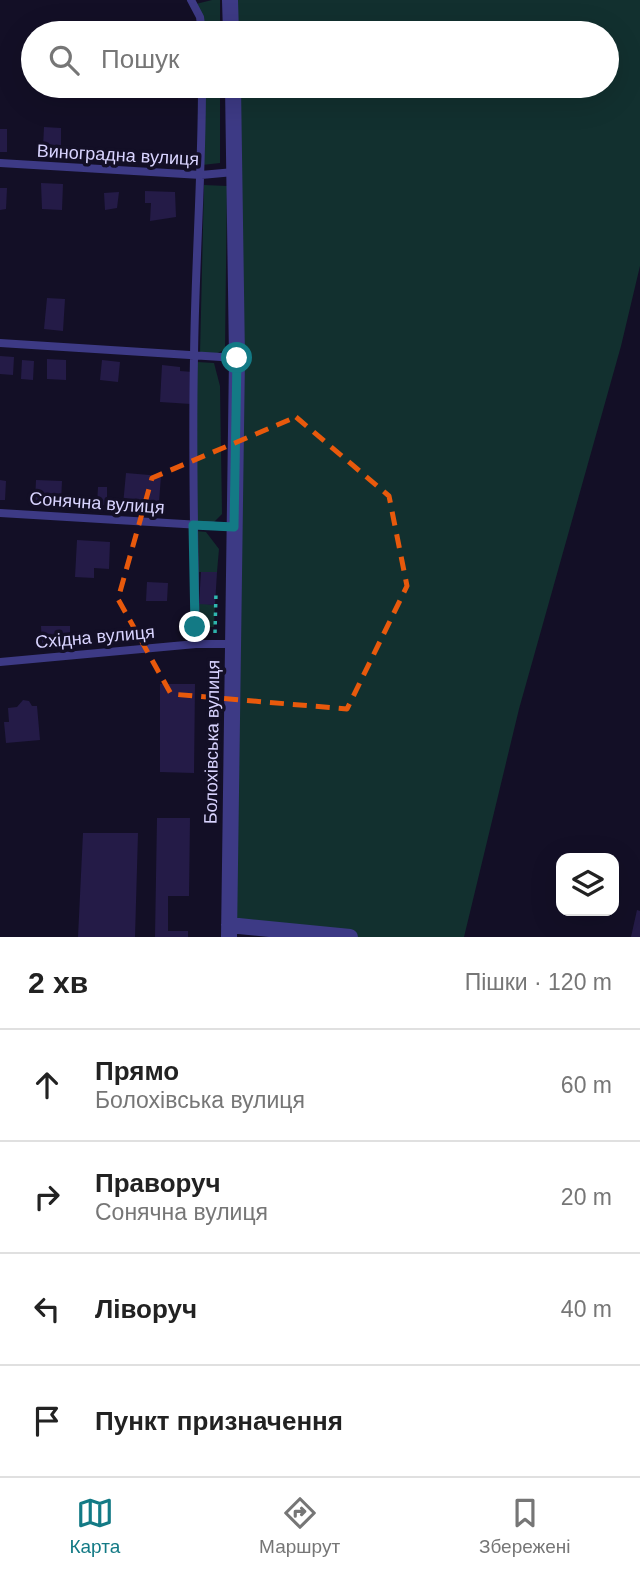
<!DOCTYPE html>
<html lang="uk">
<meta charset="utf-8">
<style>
body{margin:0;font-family:Arial,sans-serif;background:#f6f6f6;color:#222}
.controls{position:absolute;right:21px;bottom:21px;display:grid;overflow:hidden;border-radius:14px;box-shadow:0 7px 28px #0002}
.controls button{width:63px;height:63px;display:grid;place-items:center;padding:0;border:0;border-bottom:2px solid #e0e0e0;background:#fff;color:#222;font:35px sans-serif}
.stop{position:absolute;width:21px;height:21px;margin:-16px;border:5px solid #137a85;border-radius:50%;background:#fff}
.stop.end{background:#137a85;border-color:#fff;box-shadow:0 2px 7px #0008}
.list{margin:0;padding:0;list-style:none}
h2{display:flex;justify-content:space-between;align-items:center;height:91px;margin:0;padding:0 28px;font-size:30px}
h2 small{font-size:23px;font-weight:400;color:#767676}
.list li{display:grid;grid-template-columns:46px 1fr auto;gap:21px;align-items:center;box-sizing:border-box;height:112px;padding:0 28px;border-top:2px solid #e0e0e0}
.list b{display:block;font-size:26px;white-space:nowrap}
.list p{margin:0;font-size:23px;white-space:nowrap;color:#767676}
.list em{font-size:23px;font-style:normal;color:#767676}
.icon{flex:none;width:38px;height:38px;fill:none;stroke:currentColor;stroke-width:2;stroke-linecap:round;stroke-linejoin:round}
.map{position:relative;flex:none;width:640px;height:937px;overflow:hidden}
.search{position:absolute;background:#fff;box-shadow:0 7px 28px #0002;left:21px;right:21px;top:21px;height:77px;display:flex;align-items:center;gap:18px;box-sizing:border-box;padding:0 24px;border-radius:38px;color:#767676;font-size:26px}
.sheet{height:539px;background:#fff}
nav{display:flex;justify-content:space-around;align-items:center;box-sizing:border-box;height:98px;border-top:2px solid #e0e0e0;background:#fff;font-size:19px;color:#767676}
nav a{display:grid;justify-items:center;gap:4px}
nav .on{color:#137a85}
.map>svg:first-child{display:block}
.green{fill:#12302f}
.building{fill:#241b47}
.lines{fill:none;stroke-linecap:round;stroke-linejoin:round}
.path{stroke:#2fb8b0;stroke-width:3.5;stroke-dasharray:3.5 5;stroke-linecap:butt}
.service{stroke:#3d3a85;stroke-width:8}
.minor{stroke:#3d3a85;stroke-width:16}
.route{stroke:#137a85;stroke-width:9}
.marked{fill:none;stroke:#e8590c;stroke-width:5;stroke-dasharray:14 9;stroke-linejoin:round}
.labels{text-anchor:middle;stroke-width:7;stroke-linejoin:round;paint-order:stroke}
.street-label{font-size:18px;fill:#d9d4ff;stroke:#130f26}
</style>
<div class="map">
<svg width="640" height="937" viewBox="0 0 640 937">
<rect width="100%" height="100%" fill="#130f26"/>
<path class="green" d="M212,0H220V33H202L196,4Z
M230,0H640V266L621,346L519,709L464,937H350L229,925L233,86H607V33H231Z
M202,86H220V163L202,165Z
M204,185L227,186L225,349L216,354H200Z
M197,362L214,363L220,386L222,514L213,523L196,522Z
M196,531L206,532L219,549L217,572H199L198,603L215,605L214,627H195Z"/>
<path class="building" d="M44,127L61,128V149L43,148Z
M0,129H7V152H0Z
M41,183L63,184L62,210L42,209Z
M0,188H7L6,209L0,210Z
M145,191L175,192L176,217L150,221L151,203H145Z
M119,192L117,208L105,210L104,193Z
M47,298L65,299L63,331L44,329Z
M0,356L14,357L13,375L0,374Z
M47,359L66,360V380L47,379Z
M22,360L34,361L33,380L21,379Z
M102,360L120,362L118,382L100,380Z
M162,365L180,367V371L193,372L191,404L160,402Z
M126,473L161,476L159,502L149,501L148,507L123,505Z
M0,480L6,481L5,500H0Z
M36,480L62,481L61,502H35Z
M98,487H107V505H97Z
M77,540L110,542L109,569L94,568V578L75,577Z
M201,572H217L215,605L199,604Z
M147,582L168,583L167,601H146Z
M41,626H70V643L42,644Z
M160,684H195L194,773L160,772Z
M23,700L29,701L32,706H37L40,740L6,743L4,722H9L8,708L17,707Z
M157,818H190L189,896H168V931H188V937H155Z
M83,833H138L135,937H78Z
M637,910L640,911V937H631Z"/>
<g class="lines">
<path class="path" d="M215,633L216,592"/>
<path class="service" d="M191,0L200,17L202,33
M0,163L201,175L234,172
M0,343L237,358
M0,513L234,527
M196,644C194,548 192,452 194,357C195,266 202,176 202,86
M0,662L196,644H234"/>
<path class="minor" d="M230,0L231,33
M229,925L350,937
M229,937L237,358L233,86"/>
</g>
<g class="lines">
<path class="route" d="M195,627L193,525L234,527L237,358"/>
</g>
<path class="marked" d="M296,417L389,496L407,586L347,709L171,694L118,599L152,478Z"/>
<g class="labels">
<g class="street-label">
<text transform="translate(118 155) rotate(3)" y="6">Виноградна вулиця</text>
<text transform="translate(97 503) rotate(4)" y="6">Сонячна вулиця</text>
<text transform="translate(95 637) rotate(-5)" y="6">Східна вулиця</text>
<text transform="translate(212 742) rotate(-89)" y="6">Болохівська вулиця</text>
</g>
</g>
</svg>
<div class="controls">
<button><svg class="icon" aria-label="layers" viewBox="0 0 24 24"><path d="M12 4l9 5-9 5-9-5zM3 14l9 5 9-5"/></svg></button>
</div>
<div class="stop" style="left:237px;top:358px"></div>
<div class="stop end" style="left:195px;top:627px"></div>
<div class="search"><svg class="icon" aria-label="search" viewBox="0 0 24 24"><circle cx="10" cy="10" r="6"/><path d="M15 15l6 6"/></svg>Пошук</div>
</div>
<section class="sheet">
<h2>2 хв<small>Пішки · 120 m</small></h2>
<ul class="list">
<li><svg class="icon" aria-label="ahead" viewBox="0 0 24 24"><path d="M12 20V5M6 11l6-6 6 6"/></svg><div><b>Прямо</b><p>Болохівська вулиця</p></div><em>60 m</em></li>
<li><svg class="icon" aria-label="right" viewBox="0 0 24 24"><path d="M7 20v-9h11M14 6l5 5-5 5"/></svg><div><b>Праворуч</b><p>Сонячна вулиця</p></div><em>20 m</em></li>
<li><svg class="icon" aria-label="left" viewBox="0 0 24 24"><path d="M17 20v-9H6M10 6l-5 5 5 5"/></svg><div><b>Ліворуч</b></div><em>40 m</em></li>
<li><svg class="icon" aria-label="arrive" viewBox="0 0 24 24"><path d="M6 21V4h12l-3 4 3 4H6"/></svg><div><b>Пункт призначення</b></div></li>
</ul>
</section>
<nav>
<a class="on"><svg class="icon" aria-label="map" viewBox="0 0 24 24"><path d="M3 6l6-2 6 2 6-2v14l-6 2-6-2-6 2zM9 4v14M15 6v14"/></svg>Карта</a>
<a><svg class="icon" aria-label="directions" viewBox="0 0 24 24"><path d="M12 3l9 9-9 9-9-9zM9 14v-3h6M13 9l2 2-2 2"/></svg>Маршрут</a>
<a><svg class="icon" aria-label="saved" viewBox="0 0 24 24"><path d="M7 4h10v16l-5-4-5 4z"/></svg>Збережені</a>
</nav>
